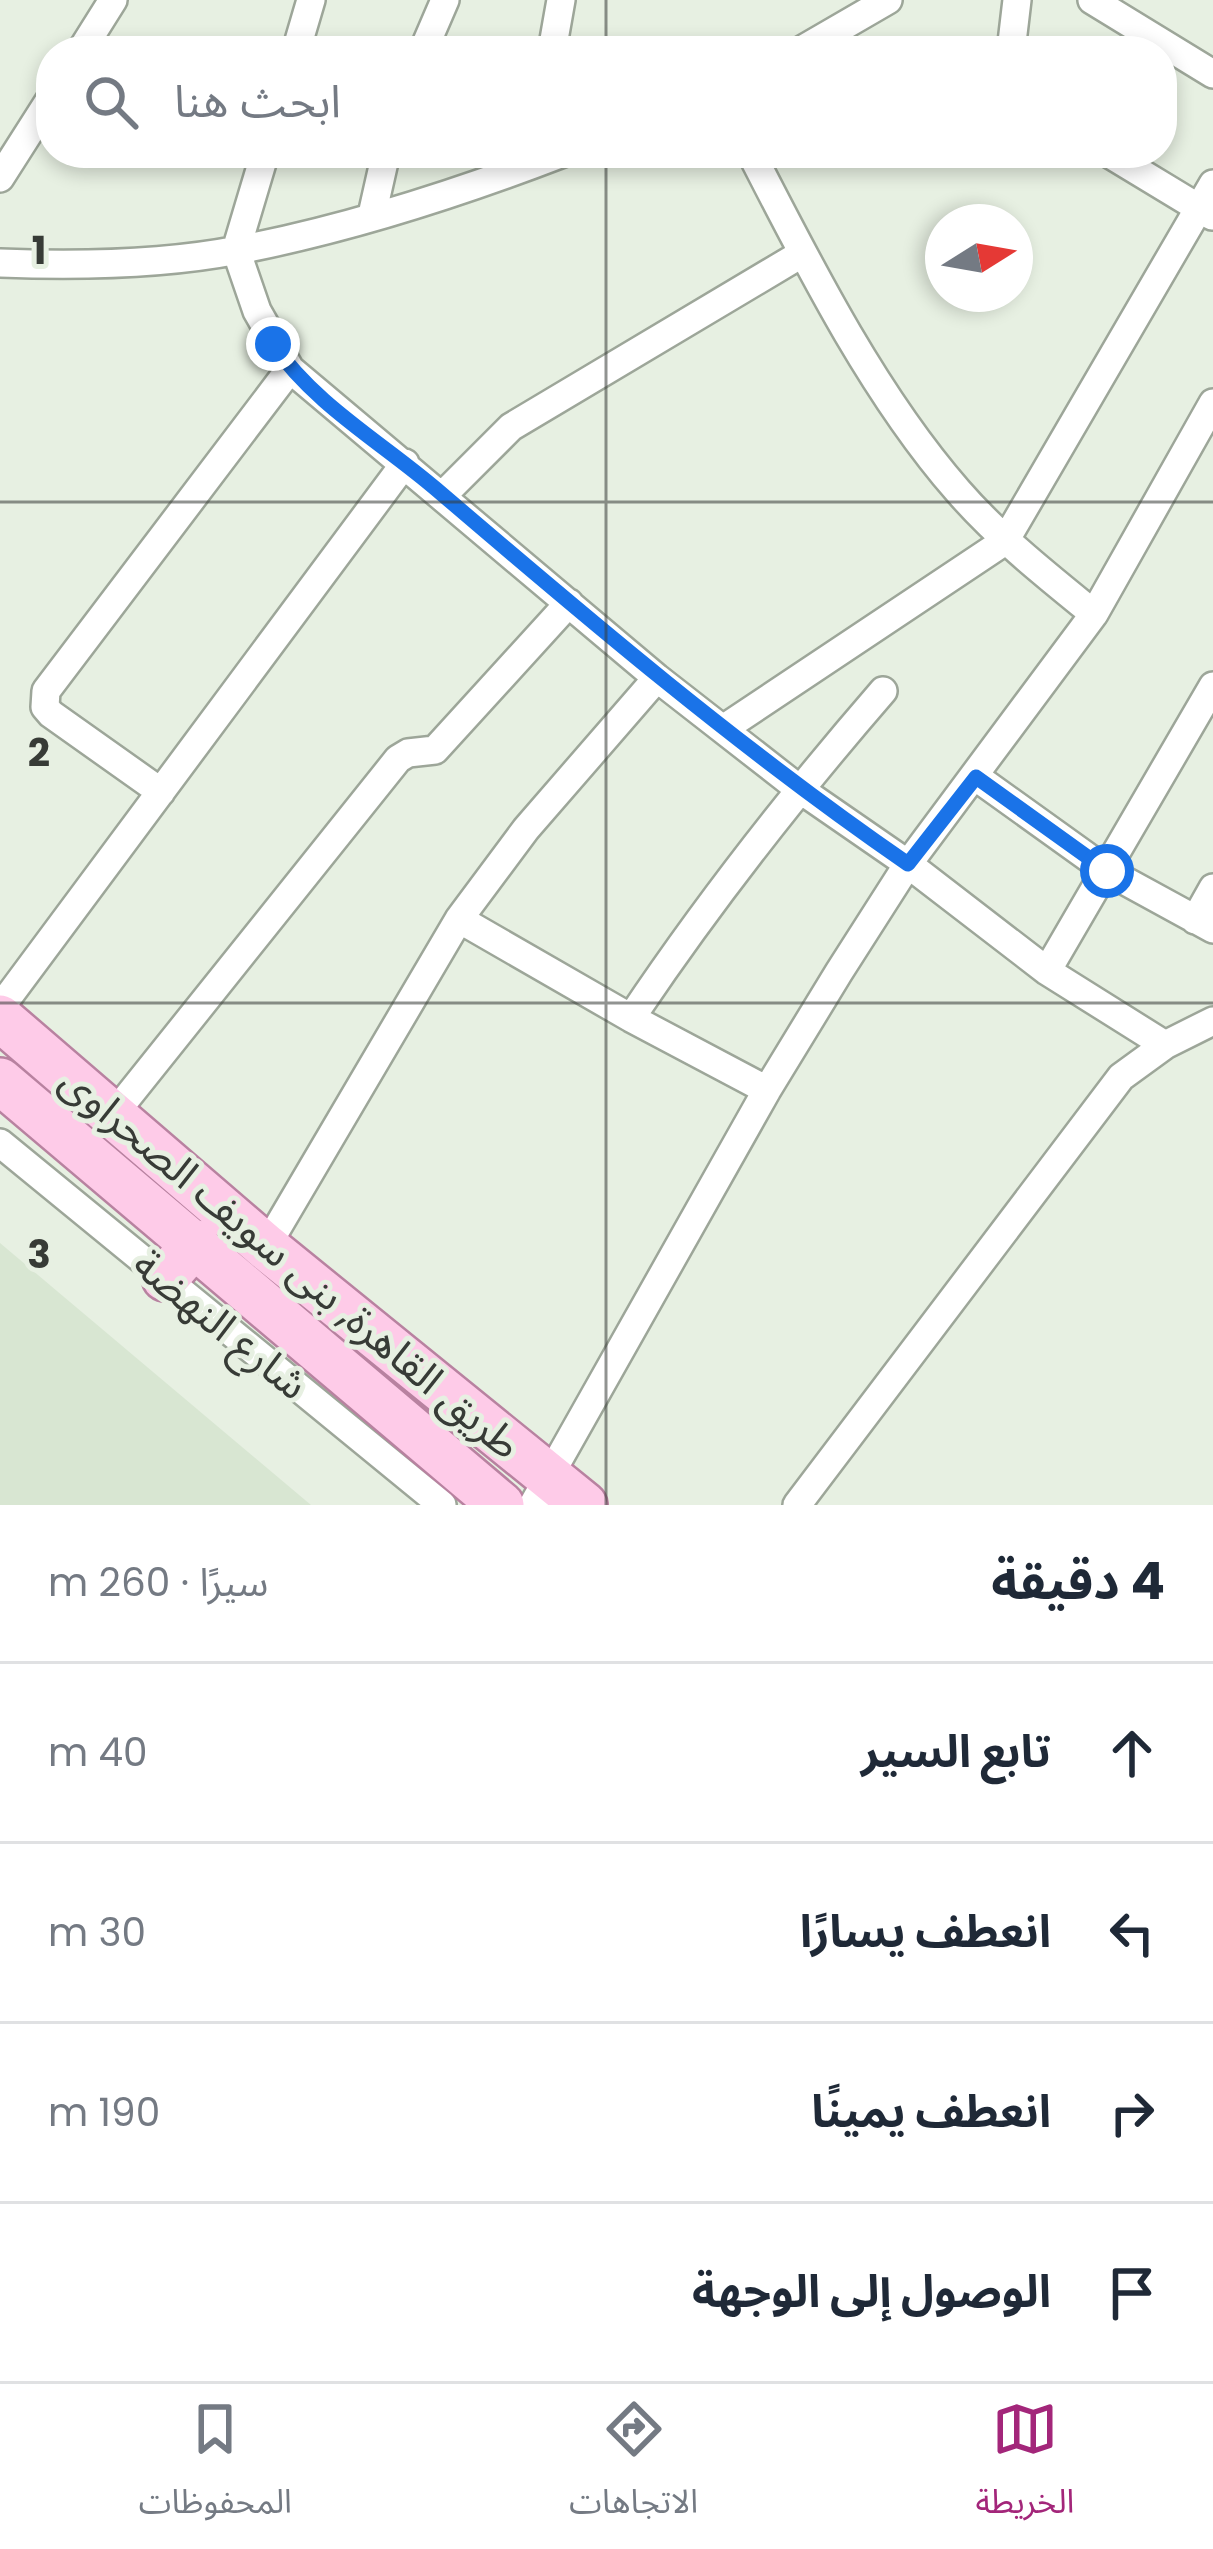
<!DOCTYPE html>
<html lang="ar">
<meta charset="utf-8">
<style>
body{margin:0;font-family:Poppins,"Noto Sans Arabic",sans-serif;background:#f6f6f7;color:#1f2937;direction:rtl}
.compass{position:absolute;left:925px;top:204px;width:108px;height:108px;border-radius:50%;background:#fff;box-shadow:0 6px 18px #0003;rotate:79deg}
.stop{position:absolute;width:36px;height:36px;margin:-27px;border:9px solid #1a73e8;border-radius:50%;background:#fff}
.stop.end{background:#1a73e8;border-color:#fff;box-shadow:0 3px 12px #0008}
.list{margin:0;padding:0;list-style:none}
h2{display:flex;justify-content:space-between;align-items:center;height:156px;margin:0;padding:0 48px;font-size:51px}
h2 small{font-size:39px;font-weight:400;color:#747a83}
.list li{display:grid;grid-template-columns:78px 1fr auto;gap:36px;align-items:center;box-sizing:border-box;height:180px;padding:0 48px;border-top:3px solid #e0e1e3}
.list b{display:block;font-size:45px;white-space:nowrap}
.list em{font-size:39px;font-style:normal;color:#747a83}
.icon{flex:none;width:66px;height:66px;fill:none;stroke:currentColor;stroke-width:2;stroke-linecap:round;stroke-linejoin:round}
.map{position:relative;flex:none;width:1213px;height:1505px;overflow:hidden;direction:ltr}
.search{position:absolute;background:#fff;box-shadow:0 6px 18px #0003;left:36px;right:36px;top:36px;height:132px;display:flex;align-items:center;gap:30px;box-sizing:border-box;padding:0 42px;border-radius:48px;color:#747a83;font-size:45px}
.sheet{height:876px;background:#fff}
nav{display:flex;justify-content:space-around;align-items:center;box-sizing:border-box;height:168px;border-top:3px solid #e0e1e3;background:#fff;font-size:33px;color:#747a83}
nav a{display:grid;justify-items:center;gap:6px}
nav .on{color:#a3267a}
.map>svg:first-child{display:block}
.built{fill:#d8e6d2}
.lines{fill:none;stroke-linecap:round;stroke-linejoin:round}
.street-casing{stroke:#9da699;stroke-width:32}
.primary-casing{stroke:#b882a0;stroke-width:50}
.street{stroke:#fff;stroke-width:27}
.primary{stroke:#fecbe8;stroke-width:45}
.route{stroke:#1a73e8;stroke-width:15}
.grid{fill:none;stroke:#373b36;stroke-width:3;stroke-opacity:0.55}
.labels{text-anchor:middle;stroke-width:10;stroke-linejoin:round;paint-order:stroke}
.street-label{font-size:42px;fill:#373b36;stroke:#e7f0e2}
.grid-label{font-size:39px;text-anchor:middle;font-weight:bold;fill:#373b36;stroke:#e7f0e2;stroke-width:10;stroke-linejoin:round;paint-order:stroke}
</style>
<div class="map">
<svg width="1213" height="1505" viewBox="0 0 1213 1505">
<rect width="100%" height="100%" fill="#e7f0e2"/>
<path class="built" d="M0,1243L311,1505H0Z"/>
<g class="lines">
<g class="street-casing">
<path id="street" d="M1092,0L1213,74
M81,51L113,0
M296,51L311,0
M423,51L445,0
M552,51L561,0
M800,51L888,0
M1011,51L1017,0
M265,153L236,250L257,311L290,369L657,678L798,788L908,864L1047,971L1165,1045
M1108,153L1212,216
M0,178L51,98
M372,215L386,153
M0,263C78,266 161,265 238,250C347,229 459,193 563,153
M443,495L511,427L803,253
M1094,614L1213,403
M723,729L1005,541L1213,184
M976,777L1107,871L1213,929
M161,792L51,714L45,707L46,691L290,369
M459,919L631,1018L767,1090
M1195,920L1213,888
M1047,971L1213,686
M0,1008L405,463
M631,1018C708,903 792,796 883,691
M114,1114L398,759L408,753L435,750L569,603
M0,1143L442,1505
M266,1247L459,919L526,829L657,678
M533,1505L767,1090L839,972L908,864L1094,614C1046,575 998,537 958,491C874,395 809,266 751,153
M797,1505L1121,1077L1165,1045L1213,1021"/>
</g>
<g class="primary-casing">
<path id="primary" d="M0,1018L266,1247L584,1505
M0,1081L501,1505
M165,1278L196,1243"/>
</g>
<use href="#street" class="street"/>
<use href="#primary" class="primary"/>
</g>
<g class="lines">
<path class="route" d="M273,344C314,404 381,442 436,489C589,620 741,749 908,864L976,777L1107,871"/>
</g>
<path class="grid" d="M606,0V51M606,153V1505M0,502H1213M0,1003H1213"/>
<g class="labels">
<g class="street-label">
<text transform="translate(291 1262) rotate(40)" y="15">طريق القاهرة, بنى سويف الصحراوى</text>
<text transform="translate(221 1324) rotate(39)" y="15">شارع النهضة</text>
</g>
</g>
<g class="grid-label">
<text x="39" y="264">1</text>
<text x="39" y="766">2</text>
<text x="39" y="1268">3</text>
</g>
</svg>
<svg class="compass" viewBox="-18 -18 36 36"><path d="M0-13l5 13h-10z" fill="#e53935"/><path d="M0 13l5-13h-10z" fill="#747a83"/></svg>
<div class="stop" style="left:1107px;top:871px"></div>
<div class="stop end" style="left:273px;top:344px"></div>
<div class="search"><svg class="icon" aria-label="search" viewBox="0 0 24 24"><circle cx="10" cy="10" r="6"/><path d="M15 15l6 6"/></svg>ابحث هنا</div>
</div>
<section class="sheet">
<h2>4 دقيقة<small>سيرًا · 260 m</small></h2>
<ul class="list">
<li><svg class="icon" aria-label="ahead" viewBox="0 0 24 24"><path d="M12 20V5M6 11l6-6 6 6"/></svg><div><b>تابع السير</b></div><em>40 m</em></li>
<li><svg class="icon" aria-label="left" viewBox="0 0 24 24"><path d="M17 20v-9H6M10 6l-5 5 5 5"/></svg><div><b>انعطف يسارًا</b></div><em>30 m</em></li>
<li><svg class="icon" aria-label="right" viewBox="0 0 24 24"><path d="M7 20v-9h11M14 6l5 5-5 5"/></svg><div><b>انعطف يمينًا</b></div><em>190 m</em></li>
<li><svg class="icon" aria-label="arrive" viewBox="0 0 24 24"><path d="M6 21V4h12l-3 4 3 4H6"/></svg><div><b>الوصول إلى الوجهة</b></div></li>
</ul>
</section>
<nav>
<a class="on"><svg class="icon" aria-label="map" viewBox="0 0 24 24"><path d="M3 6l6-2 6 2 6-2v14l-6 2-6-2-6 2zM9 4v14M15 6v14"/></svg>الخريطة</a>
<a><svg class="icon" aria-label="directions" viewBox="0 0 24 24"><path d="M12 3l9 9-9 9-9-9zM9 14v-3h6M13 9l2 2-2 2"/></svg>الاتجاهات</a>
<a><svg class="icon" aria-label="saved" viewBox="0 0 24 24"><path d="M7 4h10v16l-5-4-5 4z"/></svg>المحفوظات</a>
</nav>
